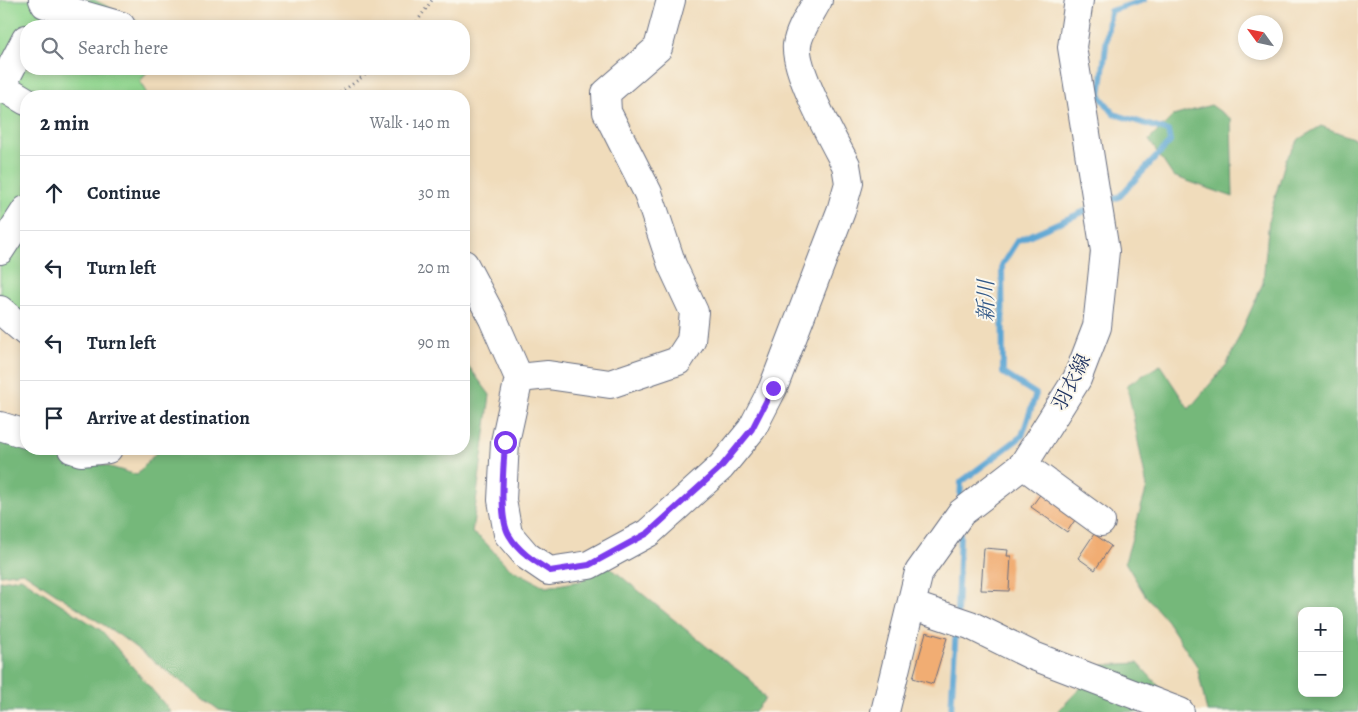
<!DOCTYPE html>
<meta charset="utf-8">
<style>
body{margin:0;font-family:Alegreya,"Noto Serif JP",serif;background:#f6f6f7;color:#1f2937}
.controls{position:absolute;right:15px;bottom:15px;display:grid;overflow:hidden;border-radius:10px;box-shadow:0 2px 8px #0003}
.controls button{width:45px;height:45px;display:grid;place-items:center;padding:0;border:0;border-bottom:1px solid #e0e1e3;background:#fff;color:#1f2937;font:25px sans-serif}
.compass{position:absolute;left:1238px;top:15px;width:45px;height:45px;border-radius:50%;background:#fff;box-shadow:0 2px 8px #0003;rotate:303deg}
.stop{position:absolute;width:15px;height:15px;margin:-11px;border:4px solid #7c3aed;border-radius:50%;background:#fff}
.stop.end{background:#7c3aed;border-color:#fff;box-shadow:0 1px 5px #0008}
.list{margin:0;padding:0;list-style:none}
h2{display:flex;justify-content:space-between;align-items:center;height:65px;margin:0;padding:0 20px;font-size:21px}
h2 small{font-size:16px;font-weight:400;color:#747a83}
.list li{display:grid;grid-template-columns:32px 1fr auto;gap:15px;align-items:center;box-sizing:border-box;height:75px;padding:0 20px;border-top:1px solid #e0e1e3}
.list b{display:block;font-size:19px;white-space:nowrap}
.list em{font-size:16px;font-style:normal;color:#747a83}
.icon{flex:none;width:28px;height:28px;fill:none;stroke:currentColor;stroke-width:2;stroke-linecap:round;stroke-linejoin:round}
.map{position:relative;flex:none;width:1358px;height:712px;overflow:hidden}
.search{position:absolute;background:#fff;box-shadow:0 2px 8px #0003;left:20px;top:20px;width:450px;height:55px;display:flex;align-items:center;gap:12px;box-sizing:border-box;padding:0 18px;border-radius:20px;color:#747a83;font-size:19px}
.panel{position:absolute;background:#fff;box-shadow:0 2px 8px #0003;left:20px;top:90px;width:450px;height:365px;border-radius:20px}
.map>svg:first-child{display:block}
.green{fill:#92d790;stroke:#568377}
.forest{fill:#75b87a;stroke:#48746c;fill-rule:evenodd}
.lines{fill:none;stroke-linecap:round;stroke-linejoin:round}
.stream{stroke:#5ba5d3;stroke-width:6}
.building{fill:#f1ad73}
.minor-casing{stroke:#666c7f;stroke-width:30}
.path{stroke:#666c7f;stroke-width:3;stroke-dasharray:1 4;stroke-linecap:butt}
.minor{stroke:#fff;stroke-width:28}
.route{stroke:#7c3aed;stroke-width:6}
.labels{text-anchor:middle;stroke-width:4;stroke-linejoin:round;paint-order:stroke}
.street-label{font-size:20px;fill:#1b2f5e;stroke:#fbf7ec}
.water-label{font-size:21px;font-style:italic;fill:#315887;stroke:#fbf7ec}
</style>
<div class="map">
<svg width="1358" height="712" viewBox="0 0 1358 712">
<rect width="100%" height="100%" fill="#fbf7ec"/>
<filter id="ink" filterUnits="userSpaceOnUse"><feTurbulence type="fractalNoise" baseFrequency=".02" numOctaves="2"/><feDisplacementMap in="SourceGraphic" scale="10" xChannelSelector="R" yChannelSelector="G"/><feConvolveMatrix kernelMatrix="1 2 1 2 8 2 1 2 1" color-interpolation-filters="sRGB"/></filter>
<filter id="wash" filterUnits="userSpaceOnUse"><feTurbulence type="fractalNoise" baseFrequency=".0096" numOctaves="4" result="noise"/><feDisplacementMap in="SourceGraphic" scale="20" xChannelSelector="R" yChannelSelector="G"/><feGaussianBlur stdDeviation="1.12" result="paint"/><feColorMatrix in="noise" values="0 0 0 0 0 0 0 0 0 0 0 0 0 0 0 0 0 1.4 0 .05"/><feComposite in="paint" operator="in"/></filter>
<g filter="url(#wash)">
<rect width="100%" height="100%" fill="#f0dcbb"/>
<path class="green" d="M0,0H94L147,26H26V69H149L140,82L148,96H26V326L0,304Z"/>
<path class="forest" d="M1211,105L1231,119L1233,197L1173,176L1149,140L1173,116Z
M1321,126L1358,140V712H1207L1197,666L1167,621L1145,595L1125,562L1147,487L1127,385L1160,365L1189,409L1227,364L1263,283L1269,218L1286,159L1299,139ZM1302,611H1339V693H1302Z
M464,360L490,395L472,533L482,539L508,567L546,587L581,581L606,564L717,655L750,679L765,699L754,712H233L219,710L119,635L23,572L0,575V434L26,442V449H50L137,475L159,449H464Z
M21,578L102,631L171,712H0V581Z
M1138,663L1163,691L1170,712H1057L1103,665Z"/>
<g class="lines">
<path class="stream" d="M1104,203L1120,196L1170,142L1168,131L1114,114L1100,96L1110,11L1144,0
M960,503L961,482L1022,436L1036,394L1003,373L1002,265L1017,241L1092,208
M957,613L960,531
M951,712L956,628"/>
</g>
<g id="blocks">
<path class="building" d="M1042,492L1077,517L1067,532L1031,507Z
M1094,534L1111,546L1095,570L1078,558Z
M984,548L1008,550L1007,556H1011L1009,591L981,590Z
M926,632L947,638L933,684L913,678Z"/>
</g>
</g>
<g filter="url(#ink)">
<use href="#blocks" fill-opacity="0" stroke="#666c7f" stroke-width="1"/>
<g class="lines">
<g class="minor-casing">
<path id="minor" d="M43,0L45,4L121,26
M1,86L26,101
M0,89L26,39
M0,250L26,210
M464,264L493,319L519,378L505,442L502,500L508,534L527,556L549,571L589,565L648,533L721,467L752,429L773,388L841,211L849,183L846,165C833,140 794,71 797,45C799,30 811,13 818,0
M0,310L26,332
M519,378L548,375L610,384L678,361L691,341L694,312L672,265L648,193L607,112L606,93L658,48L671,0
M0,426L26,434
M72,449L81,452L108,449
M1023,465L1101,522
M911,605L970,625L1031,655L1180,712
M885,712L919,572L961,513L1023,465L1077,379L1097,327L1105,251L1072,47L1079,0"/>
</g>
<path class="path" d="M414,26L432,0
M336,96L373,69"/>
<use href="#minor" class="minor"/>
</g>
</g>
<g class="lines" filter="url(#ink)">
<path class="route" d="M505,442C504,464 498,517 509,535C518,551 534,561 550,571L589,565L648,533L721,467L752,429L773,388"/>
</g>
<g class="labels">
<g class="street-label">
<text transform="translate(1071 382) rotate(-63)" y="7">羽衣線</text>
</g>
<g class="water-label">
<text transform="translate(986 301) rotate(-90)" y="7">新川</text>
</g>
</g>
</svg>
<div class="controls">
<button>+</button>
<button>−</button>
</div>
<svg class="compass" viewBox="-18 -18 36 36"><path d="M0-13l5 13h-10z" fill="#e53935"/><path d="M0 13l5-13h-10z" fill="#747a83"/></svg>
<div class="stop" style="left:505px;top:442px"></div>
<div class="stop end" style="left:773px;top:388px"></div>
<div class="search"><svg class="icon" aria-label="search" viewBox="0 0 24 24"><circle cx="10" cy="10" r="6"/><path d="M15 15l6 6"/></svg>Search here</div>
<section class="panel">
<h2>2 min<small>Walk · 140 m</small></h2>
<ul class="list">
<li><svg class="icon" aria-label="ahead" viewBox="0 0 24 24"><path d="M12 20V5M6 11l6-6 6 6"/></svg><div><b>Continue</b></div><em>30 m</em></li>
<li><svg class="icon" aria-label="left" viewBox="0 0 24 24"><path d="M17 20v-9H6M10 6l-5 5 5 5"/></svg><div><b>Turn left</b></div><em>20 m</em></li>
<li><svg class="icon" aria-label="left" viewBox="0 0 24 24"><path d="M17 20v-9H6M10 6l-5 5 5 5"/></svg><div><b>Turn left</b></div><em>90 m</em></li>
<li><svg class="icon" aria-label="arrive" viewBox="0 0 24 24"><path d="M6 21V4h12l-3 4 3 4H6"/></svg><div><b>Arrive at destination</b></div></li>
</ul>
</section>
</div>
